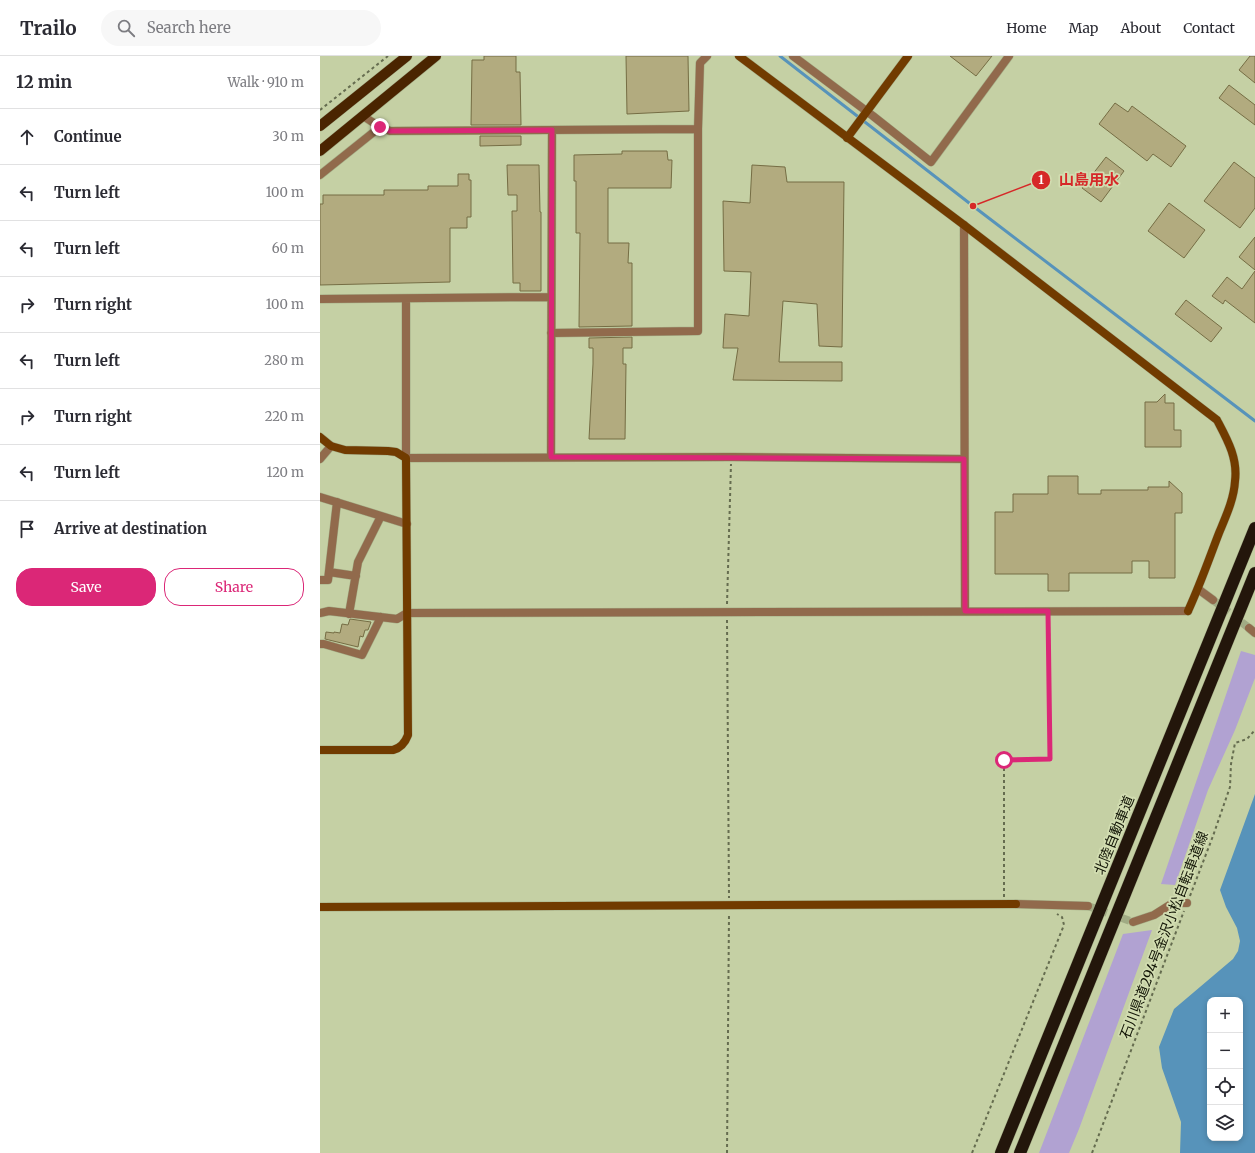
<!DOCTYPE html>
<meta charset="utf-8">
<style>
body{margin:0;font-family:Merriweather,"Noto Sans JP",serif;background:#f7f7f7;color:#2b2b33}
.controls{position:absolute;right:12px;bottom:12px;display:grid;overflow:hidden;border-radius:8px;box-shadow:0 2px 6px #0003}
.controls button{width:36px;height:36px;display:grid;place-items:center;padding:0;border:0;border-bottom:1px solid #e1e1e2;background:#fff;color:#2b2b33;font:20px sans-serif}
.stop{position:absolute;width:12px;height:12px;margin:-9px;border:3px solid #db2777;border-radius:50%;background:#fff}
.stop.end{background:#db2777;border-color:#fff;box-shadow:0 1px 4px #0008}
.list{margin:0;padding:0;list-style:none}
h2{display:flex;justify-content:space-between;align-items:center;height:52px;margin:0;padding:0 16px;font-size:17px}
h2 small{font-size:13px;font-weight:400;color:#7c7c81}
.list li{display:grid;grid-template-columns:26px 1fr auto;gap:12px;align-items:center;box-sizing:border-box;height:56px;padding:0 16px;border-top:1px solid #e1e1e2}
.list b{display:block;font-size:15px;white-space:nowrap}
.list em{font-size:13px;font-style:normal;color:#7c7c81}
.actions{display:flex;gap:8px;padding:12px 16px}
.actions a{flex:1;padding:9px 0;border:1px solid #db2777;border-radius:16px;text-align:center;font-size:14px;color:#db2777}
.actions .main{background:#db2777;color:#fff}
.icon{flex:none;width:22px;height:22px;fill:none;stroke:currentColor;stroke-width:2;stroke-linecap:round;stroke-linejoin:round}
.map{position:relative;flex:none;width:935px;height:1097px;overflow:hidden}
header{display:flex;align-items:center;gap:24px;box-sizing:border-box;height:56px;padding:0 20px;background:#fff;border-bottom:1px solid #e1e1e2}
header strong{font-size:19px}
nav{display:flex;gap:22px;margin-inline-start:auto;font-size:14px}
.search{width:280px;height:36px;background:#f7f7f7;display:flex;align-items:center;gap:10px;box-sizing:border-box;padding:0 14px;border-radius:22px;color:#7c7c81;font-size:15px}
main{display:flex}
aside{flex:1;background:#fff}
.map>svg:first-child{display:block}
.green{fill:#b1a2d2}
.water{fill:#5793ba;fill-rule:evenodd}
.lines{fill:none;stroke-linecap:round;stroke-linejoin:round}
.stream{stroke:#5793ba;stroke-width:3}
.building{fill:#b2ab7f;stroke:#756d44}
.street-tunnel{stroke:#a1ab84;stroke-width:8;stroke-dasharray:8 4;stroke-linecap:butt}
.street-casing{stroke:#a5ae88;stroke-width:9}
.secondary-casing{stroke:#a5ae88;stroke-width:9}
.primary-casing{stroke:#a5ae88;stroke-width:11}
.highway-casing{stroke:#a5ae88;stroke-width:13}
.path{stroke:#656c4f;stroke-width:2;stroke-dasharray:3 3;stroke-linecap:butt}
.street{stroke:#916a4c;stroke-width:8}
.secondary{stroke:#713b00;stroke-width:8}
.primary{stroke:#4a2400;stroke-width:10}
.highway{stroke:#23160b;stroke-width:12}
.route{stroke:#db2777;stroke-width:5}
.labels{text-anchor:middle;stroke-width:3.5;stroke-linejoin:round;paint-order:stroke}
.street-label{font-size:14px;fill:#121506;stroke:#d2ddb1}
.leader{fill:none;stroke:#d62828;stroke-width:1.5}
.callout-dot{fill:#d62828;stroke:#d2ddb1;stroke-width:1.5}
.mark-label{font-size:12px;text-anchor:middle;font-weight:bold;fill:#fff}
.callout-label{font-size:15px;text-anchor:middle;font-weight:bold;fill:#d62828;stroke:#d2ddb1;stroke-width:3.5;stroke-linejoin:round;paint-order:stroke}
</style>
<header>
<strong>Trailo</strong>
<div class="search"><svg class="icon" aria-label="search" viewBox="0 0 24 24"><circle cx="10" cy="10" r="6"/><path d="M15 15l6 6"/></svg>Search here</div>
<nav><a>Home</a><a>Map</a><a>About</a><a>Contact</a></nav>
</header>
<main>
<aside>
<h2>12 min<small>Walk · 910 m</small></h2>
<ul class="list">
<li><svg class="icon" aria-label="ahead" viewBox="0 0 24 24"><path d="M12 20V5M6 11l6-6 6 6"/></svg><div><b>Continue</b></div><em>30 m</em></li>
<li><svg class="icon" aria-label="left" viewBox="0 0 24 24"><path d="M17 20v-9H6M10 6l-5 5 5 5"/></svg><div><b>Turn left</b></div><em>100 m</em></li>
<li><svg class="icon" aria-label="left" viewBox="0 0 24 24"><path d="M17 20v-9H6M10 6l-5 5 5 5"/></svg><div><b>Turn left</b></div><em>60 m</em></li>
<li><svg class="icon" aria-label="right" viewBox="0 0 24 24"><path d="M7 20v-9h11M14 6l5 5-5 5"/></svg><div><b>Turn right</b></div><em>100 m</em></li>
<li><svg class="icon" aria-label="left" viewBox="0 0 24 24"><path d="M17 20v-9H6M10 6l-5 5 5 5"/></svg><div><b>Turn left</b></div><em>280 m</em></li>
<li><svg class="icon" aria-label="right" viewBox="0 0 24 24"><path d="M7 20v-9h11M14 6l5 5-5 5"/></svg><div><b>Turn right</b></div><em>220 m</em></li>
<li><svg class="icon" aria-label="left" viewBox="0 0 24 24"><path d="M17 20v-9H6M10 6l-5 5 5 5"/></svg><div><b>Turn left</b></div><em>120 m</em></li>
<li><svg class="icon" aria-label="arrive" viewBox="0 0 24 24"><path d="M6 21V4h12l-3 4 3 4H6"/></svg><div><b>Arrive at destination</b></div></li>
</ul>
<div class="actions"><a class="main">Save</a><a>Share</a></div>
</aside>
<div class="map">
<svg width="935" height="1097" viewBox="0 0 935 1097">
<rect width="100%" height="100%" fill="#c5d0a4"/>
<path class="green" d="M921,595L935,599V622L915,674L888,734L855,829L841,828Z
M832,874L759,1073L749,1097H719L803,878Z"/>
<path class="water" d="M935,738V1097H860L861,1066L842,1012L839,991L854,953L913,903L918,895L920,885L917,872L906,851L900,834ZM890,944H920V1082H890Z"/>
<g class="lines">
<path class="stream" d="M460,0L653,150L935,365"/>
</g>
<path class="building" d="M164,0H196V16H200L201,69H151L152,4H164Z
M306,0H368L369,55L307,58Z
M630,0H672L656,20Z
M930,0H935V27L919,14Z
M909,29L935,49V69L899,42Z
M795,47L808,56L812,50L866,90L851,111L833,98L827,105L779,68Z
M160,80H201V89L160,90Z
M302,95H347L348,104H352L351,132H288V187H309L308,207H312V270L259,271L260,177H256V125H254V99L302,98Z
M786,101L804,115L781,146L762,132Z
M914,106L935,122V152L920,172L884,145Z
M187,109H219L220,156H221V235H200V227H193L192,155H197V139H188Z
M432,109L465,111L467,126H524L522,291L499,290L497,248L463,245L459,306H522V325L413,324L418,292H403L405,258L429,260L431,216L404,215L403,145L430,147Z
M138,118H149V124H151V161H147V172H130V226L0,229V148H3V139H64V134H108V130H138Z
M849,147L885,174L864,202L828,175Z
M935,181V214L919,201Z
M935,215V267L905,244L903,248L892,240L907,221L922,233Z
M866,244L902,272L891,286L855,258Z
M312,281V292H303V308H306L305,383H269L273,308V292H269V282Z
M845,338V347H854V374H861V391H825V346H837Z
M728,420H758V438H781V434H828V431H849V425L862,437V457H855V522H829V505H812V517H749V535H728V518H675V456H693V438H728Z
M30,563L51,566L48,574H45L43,581L40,580L38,591L5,583L6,576L14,577V576L20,577L22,568L28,569Z"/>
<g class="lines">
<path class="street-tunnel" d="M893,544L929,572
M768,850L813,866"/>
<g class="street-casing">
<path id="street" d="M473,0L553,60L611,106L689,0
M43,60L60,71L70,75L378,73
M0,119L60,71
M644,169L645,555
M0,243L231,241
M86,243V402L412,401L644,403
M231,277L378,275V73L380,7L387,0
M231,401L232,74
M0,403L11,390
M0,441L87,468
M9,516L36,520
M0,524H8L17,446
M878,533L893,544
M0,557L9,555L77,563L87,557L868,555
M29,558L38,506L61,460
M929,572L935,577
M0,588H4L42,599L61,561
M696,848L768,850
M813,866L834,859L853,847H867"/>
</g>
<g class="secondary-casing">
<path id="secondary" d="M419,0L644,169L897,364C907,383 918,402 915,425C914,443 906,460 899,477C889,503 880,529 868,555
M527,82L588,0
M0,381L11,390L25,394L68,395L76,396L86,402L88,679C85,687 81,692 73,694H0
M0,851L696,848"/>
</g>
<g class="primary-casing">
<path id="primary" d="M0,70L87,0
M0,95L116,0"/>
</g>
<g class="highway-casing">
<path id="highway" d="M681,1097L935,472
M700,1097L935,517"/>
</g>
<path class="path" d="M0,54L68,0
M407,548L411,408
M407,564L409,842
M870,840L893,780L910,731L911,708L915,687L927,683L935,674
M684,841V704L730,703L729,563
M407,1097L409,858
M652,1097L744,869L742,861L737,858
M772,1097L864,855"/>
<use href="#street" class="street"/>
<use href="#secondary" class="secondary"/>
<use href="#primary" class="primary"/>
<use href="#highway" class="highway"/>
</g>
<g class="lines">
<path class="route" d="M60,71L70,75L232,74L231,401L644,403L645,555H728L730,703L684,704"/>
</g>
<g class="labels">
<g class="street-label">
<text transform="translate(794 779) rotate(-68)" y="5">北陸自動車道</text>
<text transform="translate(844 879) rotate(-69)" y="5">石川県道294号金沢小松自転車道線</text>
</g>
</g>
<path class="leader" d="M653 150L721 124"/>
<g class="callout-dot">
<circle cx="653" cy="150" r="4"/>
<circle cx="721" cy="124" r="10"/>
</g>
<g class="mark-label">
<text x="721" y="128">1</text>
</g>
<g class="callout-label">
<text x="769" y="129">山島用水</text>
</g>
</svg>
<div class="controls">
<button>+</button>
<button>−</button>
<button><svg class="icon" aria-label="locate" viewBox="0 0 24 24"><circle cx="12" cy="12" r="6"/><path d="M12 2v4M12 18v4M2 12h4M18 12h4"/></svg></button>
<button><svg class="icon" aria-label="layers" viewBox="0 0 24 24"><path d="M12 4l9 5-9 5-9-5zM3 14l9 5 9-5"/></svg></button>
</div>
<div class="stop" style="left:684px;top:704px"></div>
<div class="stop end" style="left:60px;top:71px"></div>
</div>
</main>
